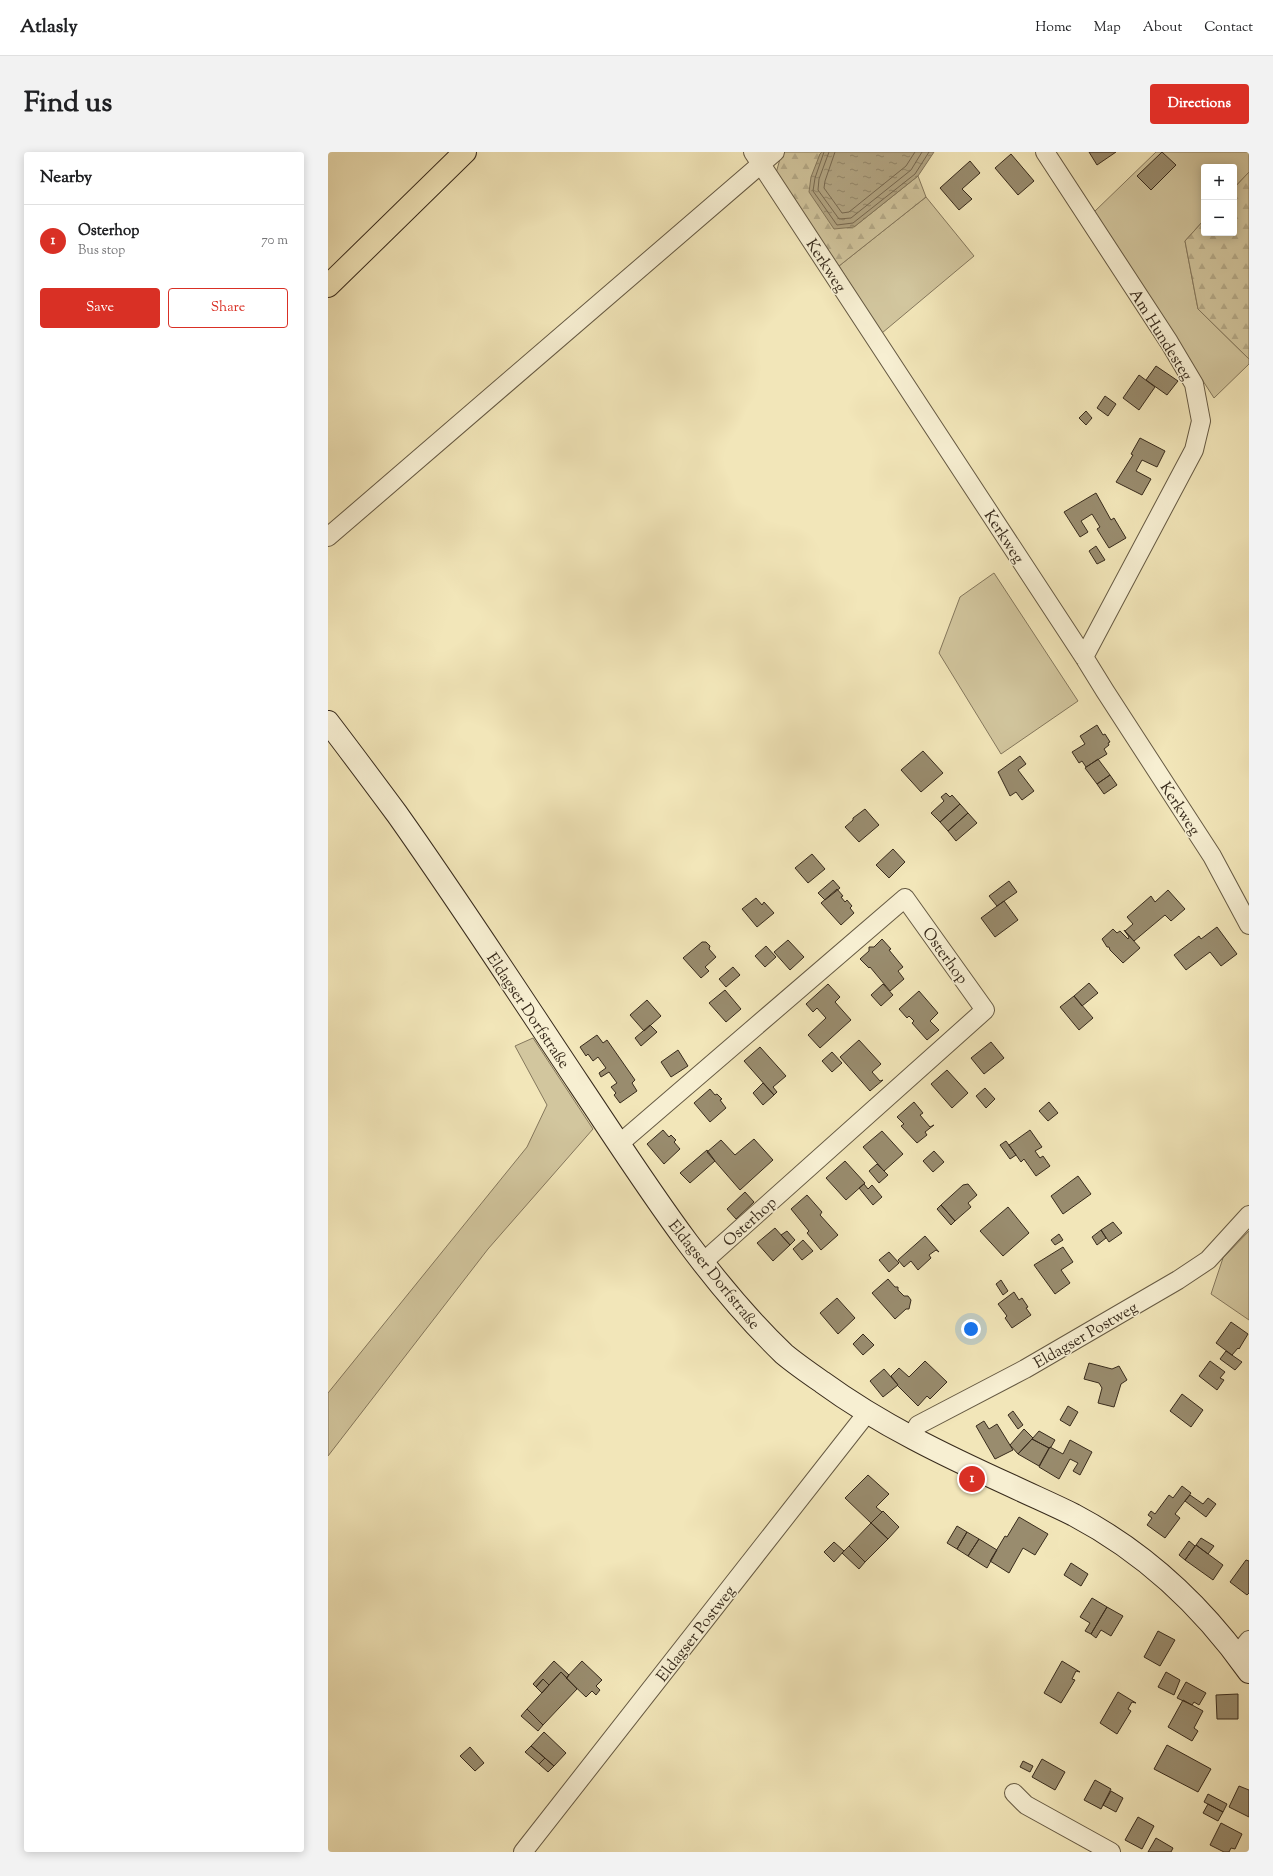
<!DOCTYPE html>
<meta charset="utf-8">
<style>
body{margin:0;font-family:"Sorts Mill Goudy",serif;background:#f2f2f2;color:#202124}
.controls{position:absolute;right:12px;top:12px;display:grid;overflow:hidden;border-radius:4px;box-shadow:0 2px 10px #0003}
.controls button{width:36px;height:36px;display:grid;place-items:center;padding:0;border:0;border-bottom:1px solid #e0e0e0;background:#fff;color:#202124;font:20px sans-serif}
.you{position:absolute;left:643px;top:1177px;width:14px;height:14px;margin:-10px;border:3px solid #fff;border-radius:50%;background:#1a73e8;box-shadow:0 0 0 6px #1a73e833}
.badge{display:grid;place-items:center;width:26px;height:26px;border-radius:50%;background:#d93025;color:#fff;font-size:13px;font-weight:700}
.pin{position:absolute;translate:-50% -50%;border:2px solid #fff;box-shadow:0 1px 4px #0006}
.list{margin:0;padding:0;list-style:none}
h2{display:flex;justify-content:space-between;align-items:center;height:52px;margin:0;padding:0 16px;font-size:17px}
h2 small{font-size:13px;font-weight:400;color:#757577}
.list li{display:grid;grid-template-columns:26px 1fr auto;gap:12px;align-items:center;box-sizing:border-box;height:72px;padding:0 16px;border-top:1px solid #e0e0e0}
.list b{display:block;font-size:15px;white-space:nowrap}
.list p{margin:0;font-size:13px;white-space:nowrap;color:#757577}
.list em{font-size:13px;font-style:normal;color:#757577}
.actions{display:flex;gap:8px;padding:12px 16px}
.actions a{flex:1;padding:9px 0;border:1px solid #d93025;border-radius:4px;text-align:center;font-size:14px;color:#d93025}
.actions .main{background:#d93025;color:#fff}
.map{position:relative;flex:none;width:921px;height:1700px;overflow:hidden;border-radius:4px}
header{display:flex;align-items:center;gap:24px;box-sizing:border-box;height:56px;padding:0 20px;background:#fff;border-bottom:1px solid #e0e0e0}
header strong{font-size:19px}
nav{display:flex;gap:22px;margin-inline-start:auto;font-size:14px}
.intro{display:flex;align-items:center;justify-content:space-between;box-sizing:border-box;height:96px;padding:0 24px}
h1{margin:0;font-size:28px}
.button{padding:10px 18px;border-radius:4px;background:#d93025;color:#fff;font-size:14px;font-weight:700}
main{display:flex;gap:24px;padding:0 24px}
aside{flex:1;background:#fff;border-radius:4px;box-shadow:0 2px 10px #0003}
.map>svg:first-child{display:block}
.grass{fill:#d2c69e;stroke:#85785d}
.forest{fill:url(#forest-firs);stroke:#85785d}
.water{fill:url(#water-ripples);stroke:#82755a}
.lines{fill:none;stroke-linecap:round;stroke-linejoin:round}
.shore{stroke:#766850;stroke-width:1}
.building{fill:#998c6e;stroke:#382b1c}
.street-casing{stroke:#665a43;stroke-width:20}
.secondary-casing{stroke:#382b1c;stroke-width:24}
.primary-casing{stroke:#382b1c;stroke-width:24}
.street{stroke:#f7efd2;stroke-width:18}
.secondary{stroke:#f7efd2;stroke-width:22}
.primary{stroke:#f2e6b9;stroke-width:22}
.labels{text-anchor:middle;stroke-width:3;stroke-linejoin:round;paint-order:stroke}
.street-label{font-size:16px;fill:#382b1c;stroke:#f7efd2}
</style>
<header>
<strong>Atlasly</strong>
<nav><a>Home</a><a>Map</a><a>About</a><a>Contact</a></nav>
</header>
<div class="intro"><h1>Find us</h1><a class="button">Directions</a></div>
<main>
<aside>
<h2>Nearby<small></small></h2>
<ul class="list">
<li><span class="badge">1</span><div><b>Osterhop</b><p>Bus stop</p></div><em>70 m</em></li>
</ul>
<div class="actions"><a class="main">Save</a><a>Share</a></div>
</aside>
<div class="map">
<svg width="921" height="1700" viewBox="0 0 921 1700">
<defs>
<pattern id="forest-firs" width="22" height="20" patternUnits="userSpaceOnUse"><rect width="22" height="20" fill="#d2c69e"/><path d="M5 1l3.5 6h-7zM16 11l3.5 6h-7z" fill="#b5aa88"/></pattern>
<pattern id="water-ripples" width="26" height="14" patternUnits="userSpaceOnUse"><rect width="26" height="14" fill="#b3a684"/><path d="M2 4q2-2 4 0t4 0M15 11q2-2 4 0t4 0" fill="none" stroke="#93876b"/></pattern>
</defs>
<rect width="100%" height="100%" fill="#f2e6b9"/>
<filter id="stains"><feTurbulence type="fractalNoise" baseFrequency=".005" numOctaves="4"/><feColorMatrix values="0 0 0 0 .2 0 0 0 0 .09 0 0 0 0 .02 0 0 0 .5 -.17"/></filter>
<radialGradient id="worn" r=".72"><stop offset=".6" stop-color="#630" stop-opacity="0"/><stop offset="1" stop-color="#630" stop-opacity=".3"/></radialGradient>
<path class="grass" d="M828,0H921V20L906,36V15H876V68L857,89L870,157L921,207V212L886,246L766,60Z
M598,45L646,104L554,181L511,114Z
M666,421L750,549L673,602L611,501L632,445Z
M205,886L265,977L160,1097L0,1304V1241L199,995L219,953L187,894Z
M921,1079V1168L883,1142L895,1106Z"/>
<path class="forest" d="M454,0H494L492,2L526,75L590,24L598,45L511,114L448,21Z
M921,20V207L870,157L857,89L876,68V81H906V36Z"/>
<path class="water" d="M494,0H606L590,24L526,75L506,77L481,40L483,25L492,2Z"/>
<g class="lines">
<path class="shore" d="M496,0L487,26L485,39L509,73L525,71L587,22L601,0
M501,0L491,27L490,38L511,67L523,66L583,18L594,0
M507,0L497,29L496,36L514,61L521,60L578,14L587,0"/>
</g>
<path class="building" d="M761,0H788L769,13Z
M834,0L848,13L823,38L809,24Z
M683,2L706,29L690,43L667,16Z
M642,9L652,21L634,37L644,47L631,58L612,36Z
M828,214L850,229L839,243L818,228Z
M811,223L827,235L811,258L795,246Z
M777,244L788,252L780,264L769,256Z
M758,259L764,266L758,273L751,266Z
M812,286L837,299L829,315L814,308L808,319L823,327L814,343L788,330L805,303L803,302Z
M768,341L783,368L786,366L798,386L781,396L769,377L772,375L764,362L753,369L760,380L752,385L736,360Z
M768,394L777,408L769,412L761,399Z
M769,573L775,583L777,582L782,590L780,591L781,593L776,597L779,602L758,615L754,609L751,611L744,600L757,592L752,584Z
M595,599L615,621L593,640L573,618Z
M692,604L698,612L690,618L706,639L694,648L688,640L682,644L670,620Z
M770,607L782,623L769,632L757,616Z
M782,623L789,633L776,642L769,632Z
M618,641L622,645L624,643L632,652L612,670L603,661L616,649L613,645Z
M632,652L640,661L620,679L612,670Z
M537,657L551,673L531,690L517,675L525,668V666Z
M640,661L649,671L628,689L620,679Z
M565,697L577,710L561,726L548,713Z
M484,702L497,717L480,731L467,716Z
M505,728L512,736L497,748L490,741Z
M681,729L689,740L669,754L661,744Z
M509,737L515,744L513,745L517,750L519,748L524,754L522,756L526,761L513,773L493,751Z
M840,738L857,757L843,769L837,763L806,789L797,779L805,772L799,765L823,744L827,750Z
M428,746L434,753L436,750L446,761L429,775L414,757Z
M676,749L690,768L667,785L653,766Z
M889,775L909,802L893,814L882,800L858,818L846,803L871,784L873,787Z
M785,777L789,781L792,779L800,787L801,785L796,778L812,796L795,811L782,798L781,795H779L774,787Z
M554,787L563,797L561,798L575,815L570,819L576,827L562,839L542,815L541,816L532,807L541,799V795H546Z
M460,788L476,805L462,818L446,800Z
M374,790H378L382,794L381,797L388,805L377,815L381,819L373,826L355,806Z
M438,794L448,805L437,815L427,804Z
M405,815L412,823L398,835L391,827Z
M761,831L770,841L754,854L746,844Z
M500,832L512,845L507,850L523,868L492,896L480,883L498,866L489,856L485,860L478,852Z
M555,832L565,843L553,854L543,843Z
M397,838L413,857L398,870L381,851Z
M591,839L610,861L602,869L611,878L599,888L584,871L586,869L581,864L579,866L571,857Z
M746,844L765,866L751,878L732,855Z
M319,848L333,864L316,879L302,863Z
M322,873L329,880L313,894L307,886Z
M269,883L275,891L279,888L307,928L304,931L309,939L292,951L286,943L288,941L283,935L289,931L281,920L273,925L271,921L278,916L270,905L265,909L260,902L258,904L252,895Z
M531,888L553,912L544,920L552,929L555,928L542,939L512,905Z
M663,890L676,906L656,922L643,906Z
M432,895L458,924L445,935L449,940L446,943L416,909Z
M350,898L360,914L343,925L333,910Z
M504,900L514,911L504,920L494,909Z
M619,918L640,941L624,956L603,932Z
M435,931L446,943L435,953L425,941Z
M657,936L667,947L658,956L648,944Z
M382,937L387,943L389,942L394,947L392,948L398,956L382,970L366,951Z
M586,950L595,961L592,963L602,975L606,973L597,980L599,983L589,991L573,974L576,972L569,965Z
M721,950L730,961L720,969L711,959Z
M335,978L341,985L343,983L348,988L346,990L352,997L336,1012L319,992Z
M702,978L714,995L707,999L712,1006L715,1004L722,1014L708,1024L696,1007L693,1010L681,993Z
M554,979L575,1002L556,1019L535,995Z
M426,987L445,1008L412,1038L379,1000L393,988L407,1003Z
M678,989L688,1003L682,1007L672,993Z
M379,998L387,1009L362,1031L352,1021Z
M606,999L616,1010L605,1020L595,1009Z
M517,1009L537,1031L518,1048L498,1026Z
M549,1012L560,1023L551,1031L541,1019Z
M750,1024L763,1042L735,1062L723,1044Z
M536,1032L540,1037L544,1033L554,1045L545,1053L531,1036Z
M640,1032L649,1043L640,1051L643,1055L627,1069L613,1053L635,1033Z
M417,1040L426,1050L408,1067L399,1057Z
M479,1043L494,1060L492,1063L510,1083L493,1098L479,1081L481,1079L463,1057Z
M613,1053L627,1069L623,1073L609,1057Z
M680,1055L701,1081L675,1104L652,1079Z
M785,1070L794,1081L781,1090L773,1078Z
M447,1076L462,1093L445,1109L429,1091Z
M773,1078L778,1086L769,1093L764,1085Z
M459,1079L467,1088L462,1093L453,1083Z
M731,1082L735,1088L727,1093L723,1088Z
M597,1084L611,1100L608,1098L601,1103L603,1106L590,1118L583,1109L576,1115L570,1108Z
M475,1088L485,1099L474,1108L465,1097Z
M735,1095L745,1110L733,1118L742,1131L727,1142L706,1113Z
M561,1100L571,1111L561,1120L551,1108Z
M560,1127L567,1135H570V1138L576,1144H580L583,1148L581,1157H578L567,1167L544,1141Z
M673,1128L680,1139L675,1143L668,1132Z
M686,1140L691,1148L694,1146L700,1155L698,1156L703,1163L684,1176L677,1166L679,1164L670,1152Z
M509,1146L527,1166L510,1182L492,1161Z
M903,1170L920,1182L911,1197L910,1196L904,1203L888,1191Z
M535,1182L546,1193L535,1203L525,1192Z
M898,1199L914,1210L907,1218L892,1207Z
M597,1209L619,1230L602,1247L599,1244L590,1254L569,1233H570L563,1224L571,1216L581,1225Z
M882,1209L897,1220L892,1226L896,1228L889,1238L871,1224Z
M761,1211L784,1217L791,1214L799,1228L793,1232L786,1255L770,1251L774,1236L771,1231L756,1227Z
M556,1217L570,1233L555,1245L542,1229Z
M854,1242L875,1258L863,1275L842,1259Z
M740,1254L750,1260L742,1274L732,1268Z
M685,1259L695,1273L690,1277L680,1263Z
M656,1269L661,1277L669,1272L685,1298L667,1307L648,1274Z
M696,1277L705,1286L690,1302L682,1293Z
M711,1279L727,1288L723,1295L721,1296L704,1287Z
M704,1287L721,1296L711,1314L690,1302Z
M742,1288L764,1300L752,1323L745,1319L750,1311L742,1307L731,1327L711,1315L722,1295L735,1302Z
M540,1323L561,1342L548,1355L554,1360L543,1371L517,1346Z
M854,1334L863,1341L847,1362L852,1366L837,1386L819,1373L824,1366L820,1363L823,1359L827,1362L841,1343L845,1346Z
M862,1343L875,1352L880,1346L888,1352L878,1365L857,1349Z
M555,1359L571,1375L560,1387L543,1371Z
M691,1365L720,1382L707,1403L695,1396L681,1421L662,1409L677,1384L679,1385Z
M543,1371L560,1387L537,1410L521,1394Z
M629,1374L639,1380L629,1397L619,1391Z
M639,1380L651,1387L640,1404L629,1397Z
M873,1386L886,1394L880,1402L868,1393Z
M651,1387L669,1398L659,1416L640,1404Z
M861,1389L867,1394L857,1408L851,1403Z
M506,1390L516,1399L506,1410L496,1400Z
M868,1393L895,1413L885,1428L857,1408Z
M521,1394L537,1410L531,1417L514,1401Z
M918,1408L921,1409V1441L919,1443L902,1430Z
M743,1411L760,1422L753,1434L736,1423Z
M764,1446L779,1455L763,1482L757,1479L762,1471L752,1465Z
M779,1455L795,1464L783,1484L773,1478L768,1486L763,1482Z
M830,1479L847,1488L832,1514L816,1505Z
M226,1509L241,1523L239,1526L233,1520L221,1533L215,1527L208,1535L205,1532Z
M254,1509L274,1528L268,1534L272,1538L268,1543L264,1539L258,1545L238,1526Z
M734,1509L752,1520L748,1519L744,1527L747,1528L733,1551L716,1541Z
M233,1520L249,1537L215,1573L199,1557Z
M838,1520L852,1528L846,1543L830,1535Z
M215,1527L221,1533L214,1541L208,1535Z
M858,1530L878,1541L871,1553L866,1550L864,1553L849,1546Z
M790,1540L808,1551L804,1550L800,1557L803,1559L789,1582L772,1571Z
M910,1542V1567H889L888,1543Z
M855,1548L875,1559L866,1576L870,1579L864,1589L840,1575Z
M199,1557L215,1573L210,1579L193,1564Z
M216,1580L238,1601L226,1614L203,1594Z
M839,1593L883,1617L870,1640L826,1617Z
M203,1594L217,1606L211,1612L197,1600Z
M142,1595L156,1611L147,1619L132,1604Z
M217,1606L226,1614L220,1620L211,1612Z
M714,1607L737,1620L727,1638L704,1625Z
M695,1609L705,1614L702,1620L692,1615Z
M767,1628L783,1637L773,1657L756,1648Z
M911,1634L921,1638V1665L901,1655Z
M783,1639L795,1646L788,1660L775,1653Z
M880,1642L899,1652L895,1660L876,1650Z
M880,1652L895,1660L890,1669L875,1661Z
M810,1665L826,1674L814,1697L797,1688Z
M893,1671L914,1682L907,1697L903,1696L901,1700H896L882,1693Z
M828,1686L845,1696L843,1700H820Z"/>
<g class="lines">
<g class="street-casing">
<path id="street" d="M425,0L756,505L777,539L884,704L921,773
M717,0L841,190L866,232L873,269L866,298L756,505
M0,385L447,0
M291,992L577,746L657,858L374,1111
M583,1286L590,1273L697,1217L850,1128L880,1108L921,1063
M909,1503L921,1488
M686,1641L698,1653L783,1700
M195,1700L539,1261"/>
</g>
<g class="secondary-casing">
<path id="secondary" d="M0,570C23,600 46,631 69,662C132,751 191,842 251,932C314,1026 374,1123 456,1202C468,1212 481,1221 494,1230C553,1273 618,1304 684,1334C705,1344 726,1353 746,1363C816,1400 875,1455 921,1520"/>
</g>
<g class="primary-casing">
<path id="primary" d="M0,134L137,0"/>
</g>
<use href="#street" class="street"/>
<use href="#secondary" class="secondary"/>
<use href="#primary" class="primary"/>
</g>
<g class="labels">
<g class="street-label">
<text transform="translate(499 113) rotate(57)" y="6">Kerkweg</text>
<text transform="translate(834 182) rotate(58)" y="6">Am Hundesteg</text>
<text transform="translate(677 384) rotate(57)" y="6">Kerkweg</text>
<text transform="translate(853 656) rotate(57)" y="6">Kerkweg</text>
<text transform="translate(618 803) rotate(54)" y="6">Osterhop</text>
<text transform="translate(201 858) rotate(56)" y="6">Eldagser Dorfstraße</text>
<text transform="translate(421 1069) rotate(-42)" y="6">Osterhop</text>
<text transform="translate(387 1122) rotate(51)" y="6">Eldagser Dorfstraße</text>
<text transform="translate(757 1182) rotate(-30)" y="6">Eldagser Postweg</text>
<text transform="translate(367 1481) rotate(-52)" y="6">Eldagser Postweg</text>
</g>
</g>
<rect width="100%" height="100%" filter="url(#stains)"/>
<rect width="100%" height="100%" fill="url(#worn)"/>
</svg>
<div class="controls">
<button>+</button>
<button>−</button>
</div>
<div class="you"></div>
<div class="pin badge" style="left:644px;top:1327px">1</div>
</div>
</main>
